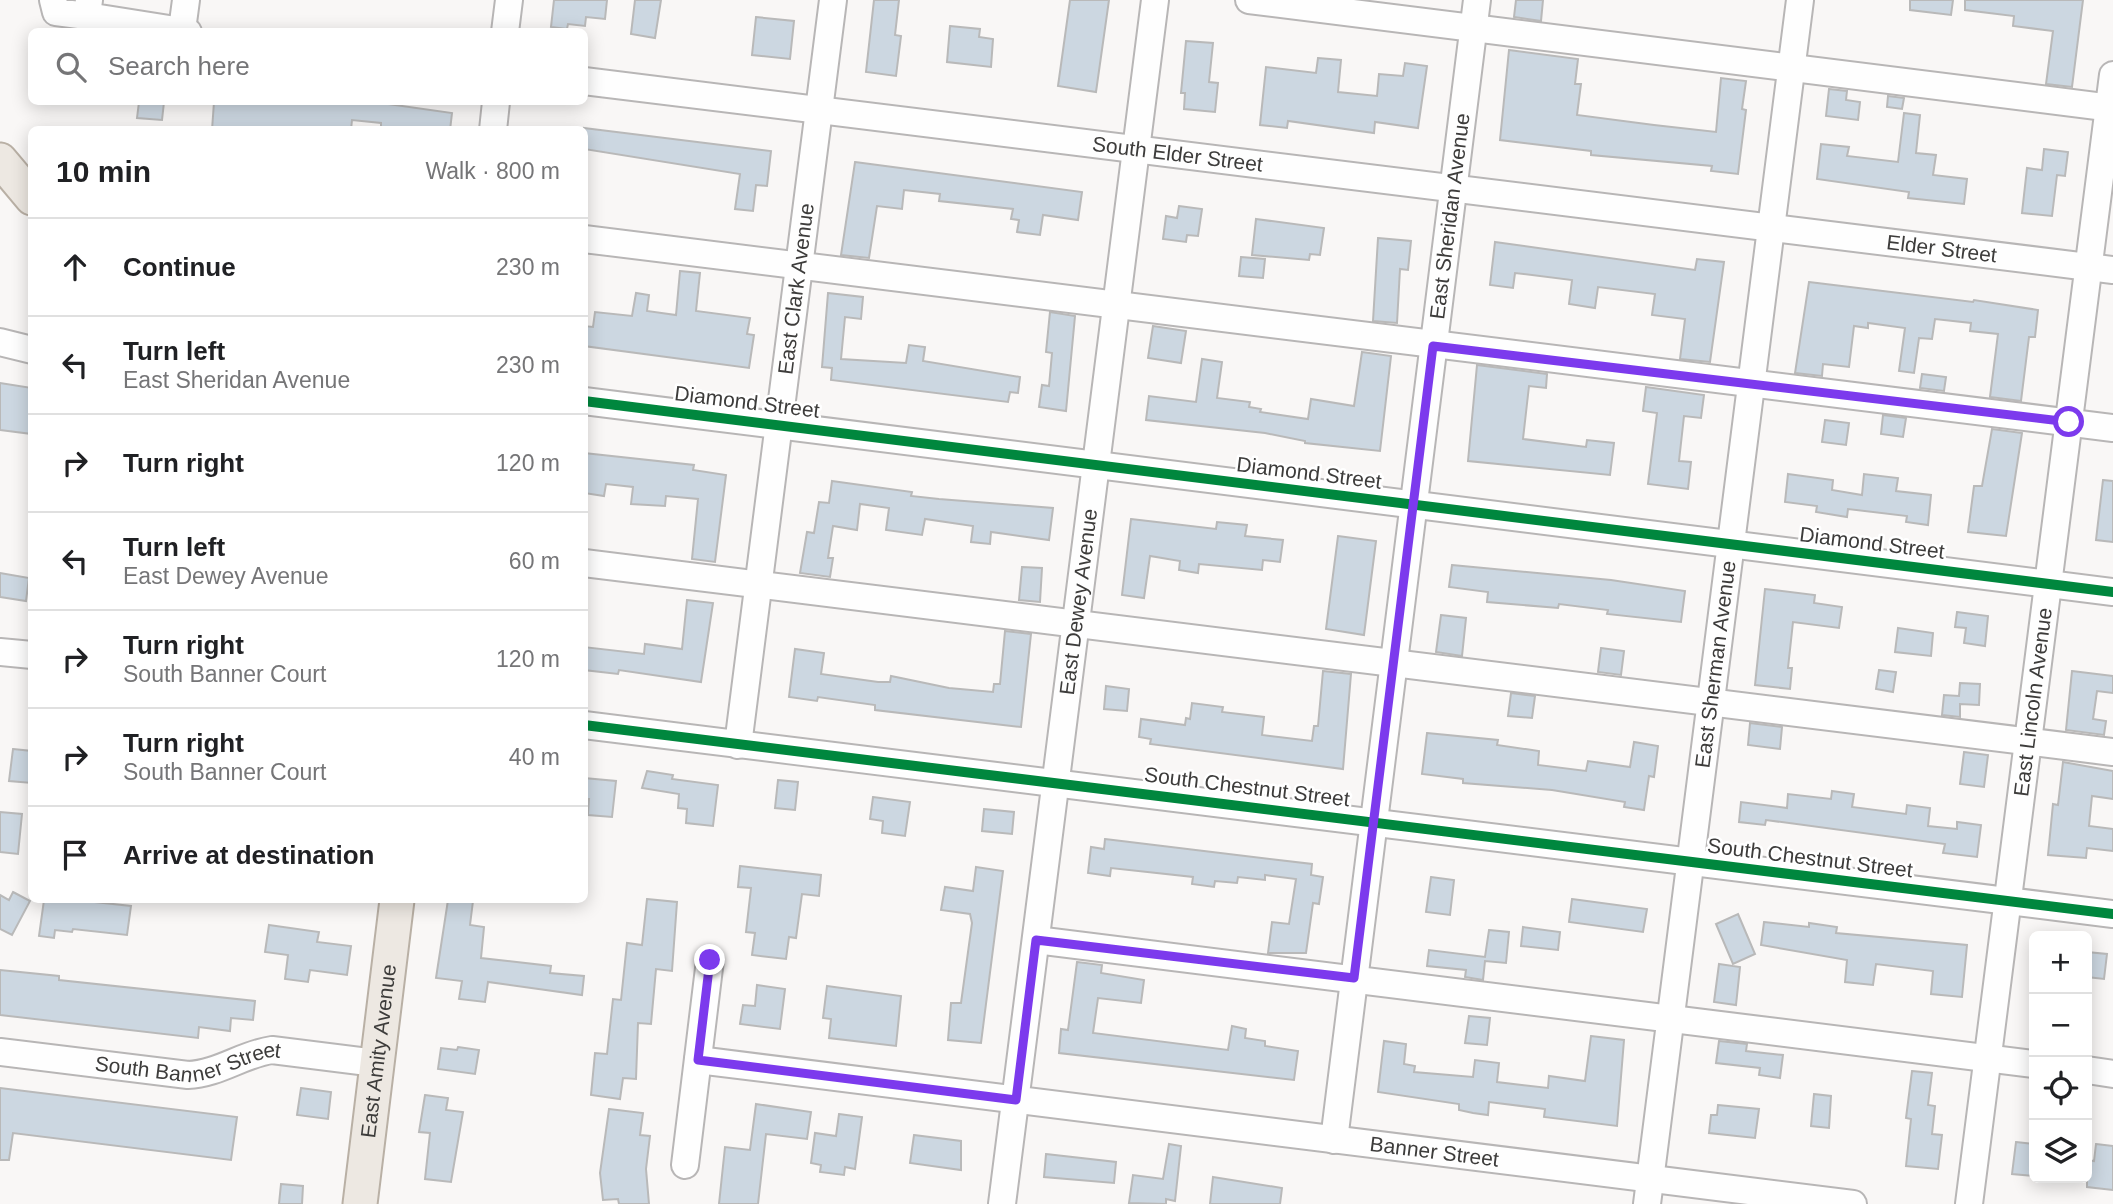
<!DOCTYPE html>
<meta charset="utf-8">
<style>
body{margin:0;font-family:Helvetica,sans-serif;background:#f6f6f6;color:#202124}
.controls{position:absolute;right:21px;bottom:21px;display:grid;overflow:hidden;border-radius:10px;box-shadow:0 4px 18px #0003}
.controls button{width:63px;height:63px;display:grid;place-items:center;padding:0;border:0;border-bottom:2px solid #e0e0e0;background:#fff;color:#202124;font:35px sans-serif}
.stop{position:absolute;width:21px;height:21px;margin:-16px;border:5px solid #7c3aed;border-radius:50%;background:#fff}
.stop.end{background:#7c3aed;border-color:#fff;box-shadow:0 2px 7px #0008}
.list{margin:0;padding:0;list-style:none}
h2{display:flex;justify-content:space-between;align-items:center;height:91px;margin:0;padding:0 28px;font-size:30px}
h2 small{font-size:23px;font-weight:400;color:#757577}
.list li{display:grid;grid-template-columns:46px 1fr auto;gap:21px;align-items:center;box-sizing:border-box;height:98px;padding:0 28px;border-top:2px solid #e0e0e0}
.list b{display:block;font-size:26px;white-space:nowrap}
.list p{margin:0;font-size:23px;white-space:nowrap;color:#757577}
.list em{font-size:23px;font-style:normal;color:#757577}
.icon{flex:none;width:38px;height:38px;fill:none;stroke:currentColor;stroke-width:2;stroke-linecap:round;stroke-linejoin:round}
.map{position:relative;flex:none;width:2113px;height:1204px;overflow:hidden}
.search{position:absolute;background:#fff;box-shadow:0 4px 18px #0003;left:28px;top:28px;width:560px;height:77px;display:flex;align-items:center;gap:18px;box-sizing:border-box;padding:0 24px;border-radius:10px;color:#757577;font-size:26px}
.panel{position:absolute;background:#fff;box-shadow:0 4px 18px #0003;left:28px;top:126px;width:560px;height:777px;border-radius:10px}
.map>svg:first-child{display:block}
.building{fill:#ccd7e1;stroke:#b9b9b9;stroke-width:2}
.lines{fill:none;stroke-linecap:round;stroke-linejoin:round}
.minor-casing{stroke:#b8b6b6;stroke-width:30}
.major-casing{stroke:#b9b0a5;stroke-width:37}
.minor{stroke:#fefefe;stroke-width:26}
.major{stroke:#ede8e2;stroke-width:33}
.cycleway-casing{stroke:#fff;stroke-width:15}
.cycleway{stroke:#00873e;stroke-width:10}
.route{stroke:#7c3aed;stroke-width:9}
.labels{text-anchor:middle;stroke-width:5;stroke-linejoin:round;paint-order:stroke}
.street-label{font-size:21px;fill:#3d3c3b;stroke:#fff}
</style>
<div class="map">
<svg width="2113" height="1204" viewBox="0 0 2113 1204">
<rect width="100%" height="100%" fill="#f9f7f6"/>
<path class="building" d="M554,0H607L605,19L586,17L585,26L568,24L567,29L551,27Z
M635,0H661L655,38L631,34Z
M874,0H899L895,35L901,36L896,76L866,72Z
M1070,0H1109L1096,92L1058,86Z
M1516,0H1543L1541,21L1514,17Z
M1910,0H1953L1951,15L1910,10Z
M1965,0H2083L2072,87L2046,84L2053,31L2013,26L2014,16L1965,10Z
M756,17L794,21L790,59L752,55Z
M950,26L980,29L979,37L993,39L991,67L947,62Z
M1186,41L1213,43L1209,82L1218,83L1215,112L1184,109L1185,93H1181Z
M1509,50L1578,59L1575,84H1581L1577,115L1654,125L1716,132L1721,78L1746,81L1742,109L1746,110L1738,174L1711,171L1712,166L1591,155V151L1500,140Z
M1318,58L1341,60L1338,92L1377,96L1379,74L1403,76L1405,63L1427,66L1418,128L1375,122L1374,133L1288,121L1287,128L1260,125L1266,67L1316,73Z
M1829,89L1847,91L1846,100L1860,102L1858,120L1826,116Z
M1888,96L1904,98L1902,109L1887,107Z
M139,102H164L162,120L137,118Z
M214,102H374L452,113L450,130H390L381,127V123L352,120L351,130H212Z
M1904,113L1920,115L1916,153L1936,155L1933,175L1967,179L1964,204L1908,198L1909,192L1817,179L1821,144L1849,147L1847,156L1898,162Z
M584,128L771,151L767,186L756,185L753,211L735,209L740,174L584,149Z
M2044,149L2068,152L2065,176L2057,175L2052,216L2022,213L2027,168L2042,170Z
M855,162L1082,192L1078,220L1043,215L1040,235L1017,232L1019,220L1011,219L1013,209L939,201L940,194L904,190L902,209L877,206L869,258L841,255Z
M1179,206L1202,209L1198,236L1187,235L1186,242L1163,239L1166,216L1177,218Z
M1256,219L1324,228L1320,255L1310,254L1309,260L1252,255Z
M1378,238L1411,241L1408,270L1400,269L1397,323L1373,321Z
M1495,242L1695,270L1697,259L1724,262L1710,362L1680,359L1685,319L1652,315L1655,294L1598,287L1595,308L1569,304L1572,280L1515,273L1513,288L1490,285Z
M1241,257L1265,259L1263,278L1239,276Z
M680,271L700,273L696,311L750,318L747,334L754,335L749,368L584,346V326L593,327L595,312L632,316L636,293L649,295L647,311L676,315Z
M1809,282L1973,302L1974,300L2038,310L2035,337H2029L2021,401L1990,397L1998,334L1970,331L1971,323L1935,319L1932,339L1919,338L1914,373L1899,371L1905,328L1868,323V328L1854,326L1849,367L1823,364L1822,376L1795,373Z
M828,293L863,297L861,319L845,317L841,359L906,363L909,345L925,347L923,361L1020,377L1018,393L1010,392L1008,402L831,380L832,368L822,367Z
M1050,312L1075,316L1066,411L1039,407L1042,385L1049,386L1052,353L1046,352Z
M1153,326L1186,331L1181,363L1148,358Z
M1362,352L1391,356L1380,451L1305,443V441L1265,433L1146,420L1149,396L1196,402L1202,359L1222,362L1217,398L1250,402L1249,407L1261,409L1260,412L1308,419L1311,399L1354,406Z
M1477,365L1547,374L1546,388L1529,386L1523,439L1586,447L1587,440L1614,443L1610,475L1468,461Z
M1922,374L1946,377L1944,391L1920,388Z
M0,383L32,388V434L0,430Z
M1646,387L1704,395L1701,418L1684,416L1679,461L1691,462L1688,489L1648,484L1657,413L1643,411Z
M1883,415L1906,418L1903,437L1881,434Z
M1825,420L1849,423L1846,445L1822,442Z
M1992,429L2022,433L2006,536L1968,532L1974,486H1982Z
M584,453L694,465L693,470L726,475L715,562L692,559L698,499L666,496L665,506L631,504L633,487L606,484L604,496L584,493Z
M1788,474L1833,480L1832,490L1862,495L1864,474L1898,478L1896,491L1931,495L1928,525L1906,522L1907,516L1848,509L1847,517L1816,512L1817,506L1785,502Z
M2103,480L2113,481V542L2096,540Z
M832,481L912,492L911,496L939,499L1053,508L1049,540L991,532L990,544L971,542L973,526L925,519L922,535L886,530L889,508L860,504L857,530L833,526L828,558H833L830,577L800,573L807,532L814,533L819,502L829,503Z
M1131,519L1216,529L1217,522L1247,525L1245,536L1283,540L1280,562L1263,560L1262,570L1199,564L1198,573L1179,570L1180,561L1150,556L1144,598L1122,595Z
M1338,536L1376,541L1364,635L1326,629Z
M1452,565L1611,580L1685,591L1681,622L1607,614L1608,610L1559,604L1558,608L1487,602L1488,592L1449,587Z
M1022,567L1042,568L1040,602L1019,600Z
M0,573L29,578L26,601L0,597Z
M1765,589L1815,595L1814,603L1842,607L1839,628L1793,622L1788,668H1792L1790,689L1755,685Z
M687,600L713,603L701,682L619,670L618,674L584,670V647L644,654L645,644L682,649Z
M1957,612L1988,616L1985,646L1964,643L1966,628L1955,627Z
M1441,615L1466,618L1462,656L1436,652Z
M1898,628L1933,633L1931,656L1895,652Z
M1005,631L1031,634L1021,727L875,710V705L818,697L817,701L789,697L795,649L824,653L821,674L878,682H890L891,676L949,688L993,692L994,684H1000Z
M1601,648L1624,651L1621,675L1598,672Z
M1879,670L1896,672L1893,692L1876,689Z
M1323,671L1351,674L1343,769L1150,744L1151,739L1139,737L1141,719L1185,725L1186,718L1190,719L1192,703L1223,707L1222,712L1264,717L1262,735L1312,741L1314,726H1318Z
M2072,671L2113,676V693L2097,691L2093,719L2106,721L2104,735L2066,730Z
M1960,683L1980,684L1979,705L1960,704V717L1942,715L1944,695L1959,696Z
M1106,686L1129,689L1127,711L1104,709Z
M1511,693L1535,696L1532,718L1508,716Z
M1750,723L1782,727L1780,749L1748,745Z
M1427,733L1498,740L1497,745L1539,751L1538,765L1586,771L1588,761L1630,767L1634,742L1658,746L1654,777L1649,776L1644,810L1624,807L1625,802L1552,790L1463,783V779L1422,774Z
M13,749L32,751V783L9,781Z
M1964,752L1988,755L1984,787L1960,784Z
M2063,762L2113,771V799L2092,796L2089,826L2113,829V851L2087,848L2086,858L2048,855L2053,804L2058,805Z
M647,771L673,775L672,779L718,785L713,826L686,823L687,809L678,808L679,794L642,788Z
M584,778L616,781L612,817L588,815L589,799H584Z
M778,780L798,782L795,810L775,808Z
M1832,791L1854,794L1852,807L1906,814L1907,805L1930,808L1928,826L1957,829V822L1981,825L1977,857L1943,853L1945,844L1766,820L1765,825L1739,822L1741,802L1787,808L1788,794L1831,799Z
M873,797L910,802L905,836L882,833L883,821L870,819Z
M984,809L1014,812L1012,834L982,831Z
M0,812L22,814L18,854L0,852Z
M1105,839L1312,864L1311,875L1323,877L1319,904L1313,903L1306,953H1268L1272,922L1289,924L1296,879L1265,875V880L1238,877L1237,883L1215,881L1214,887L1192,884L1193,877L1111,868L1110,876L1088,873L1091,847L1104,849Z
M740,866L821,875L819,896L802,894L796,938L789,937L786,959L752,955L755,933L746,932L751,888L738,887Z
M976,867L1003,871L981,1043L948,1040L951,1003H961L972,923L970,914L941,910L945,887L973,891Z
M1431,877L1454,880L1450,915L1426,912Z
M13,892L30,901L12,935L0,929V895L9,900Z
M647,899L677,902L672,971L656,969L651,1024L638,1023L636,1079L623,1078L620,1099L591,1095L595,1053L607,1054L613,999L621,1000L627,943L642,945Z
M1572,899L1647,909L1643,932L1569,922Z
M44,900H76L131,906L127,935L73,929L72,932L55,930L54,938L39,936Z
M448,900L473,901L470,925L484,927L481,958L551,966L550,973L584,976L582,995L488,982L485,1002L459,999L462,981L436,978Z
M1738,914L1755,954L1733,964L1716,924Z
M1764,922L1809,927V923L1837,927L1836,933L1967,945L1962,997L1931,994L1933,971L1876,964L1873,985L1845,982L1847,960L1761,945Z
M269,925L319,932L317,942L351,946L347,975L310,970L308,982L285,979L288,955L265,952Z
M1523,927L1560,932L1558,950L1521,946Z
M1489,930L1509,932L1506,963L1485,961L1483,980L1465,977L1466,970L1427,966L1429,950L1485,957Z
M2087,952L2107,954L2104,979L2087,977Z
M1077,962L1102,965L1101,973L1144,980L1141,1003L1098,998L1093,1033L1228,1050L1232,1026L1246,1029L1245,1038L1265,1041V1046L1298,1051L1294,1080L1059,1053L1061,1029L1068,1030Z
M1719,964L1740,967L1736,1005L1714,1002Z
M0,970L59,976V980L255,1001L253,1020L231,1018L230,1031L199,1027L198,1038L0,1015Z
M757,985L785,989L780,1029L740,1024L743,1005L755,1006Z
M827,986L901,996L896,1046L829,1038L831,1019L823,1018Z
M1469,1016L1490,1018L1487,1045L1465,1043Z
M1591,1036L1624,1040L1617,1126L1544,1117L1545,1109L1489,1102L1488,1115L1473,1113L1459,1110V1104L1378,1092L1384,1041L1406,1044L1404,1064L1415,1066L1414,1072L1473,1077L1475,1060L1499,1063L1497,1082L1548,1088L1549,1076L1585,1081Z
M1719,1041L1747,1044L1746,1051L1783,1055L1780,1078L1759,1075L1760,1068L1716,1063Z
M458,1047L479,1050L475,1074L438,1069L441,1048L457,1050Z
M1912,1071L1932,1073L1928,1105L1935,1106L1932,1134L1942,1135L1938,1169L1906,1166L1911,1119L1906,1118Z
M0,1088L237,1117L231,1160L13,1133L9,1160H0Z
M301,1088L331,1092L328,1119L297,1115Z
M1814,1094L1831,1096L1829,1128L1811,1126Z
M425,1095L448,1098L446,1110L463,1112L451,1182L425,1179L430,1133L419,1132Z
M756,1104L811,1112L807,1139L766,1134L758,1204H719L725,1147L750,1150Z
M1718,1105L1759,1109L1755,1138L1709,1133L1711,1115H1717Z
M609,1109L643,1113L640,1135L650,1136L646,1169L649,1204H619L618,1199L603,1200L600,1173Z
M839,1114L862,1117L855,1169L845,1167L844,1175L820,1172L821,1165L811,1163L815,1133L836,1136Z
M914,1135L961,1141V1170L910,1163Z
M2016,1142L2034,1144V1176L2012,1174Z
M1169,1144L1181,1146L1175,1201L1166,1199V1204L1129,1203L1133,1175L1163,1179Z
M2096,1144L2113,1146V1190L2087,1187V1160L2094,1161Z
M1046,1154L1116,1162L1114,1183L1044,1177Z
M1213,1177L1282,1188L1280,1204H1210Z
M281,1184L303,1186L302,1204H279Z"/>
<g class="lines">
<g class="minor-casing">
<g id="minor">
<path d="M53,0L56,12L87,16"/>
<path d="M89,0L87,16L188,32"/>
<path d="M1249,0L2113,108"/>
<path d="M182,30L186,0"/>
<path d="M505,32L509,0"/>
<path id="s1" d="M584,81L2113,270"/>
<path d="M493,130L496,102"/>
<path d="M584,239L2113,428"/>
<path d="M0,342L32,350"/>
<path d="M584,401L2113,592"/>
<path d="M584,563L2113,752"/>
<path d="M0,652L32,655"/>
<path d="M584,725L2113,914"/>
<path id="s2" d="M738,745L833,0"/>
<path d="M1036,940L2034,1064"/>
<path id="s3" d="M0,1052L188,1075C218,1074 243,1054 272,1050L376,1063"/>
<path id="s4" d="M698,1060L1853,1204"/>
<path d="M2087,1070L2113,1074"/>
<path id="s5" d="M1334,1140L1477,0"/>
<path d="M685,1165L710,960"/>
<path id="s6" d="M1002,1204L1155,0"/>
<path id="s7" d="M1647,1204L1800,0"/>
<path id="s8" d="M1969,1204L2113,75"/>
</g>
</g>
<g class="major-casing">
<g id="major">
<path d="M0,160L32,198"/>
<path id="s9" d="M360,1204L397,900"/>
</g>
</g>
<use href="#minor" class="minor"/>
<use href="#major" class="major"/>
<g class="cycleway-casing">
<path id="cycleway" d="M584,401L2113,592
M584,725L2113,914"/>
</g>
<use href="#cycleway" class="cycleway"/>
</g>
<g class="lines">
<path class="route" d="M710,960L698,1060L1016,1100L1036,940L1354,978L1433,346L2069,422"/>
</g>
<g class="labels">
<g class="street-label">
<text dy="7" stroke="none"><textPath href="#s1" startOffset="598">South Elder Street</textPath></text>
<text dy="7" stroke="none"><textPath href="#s5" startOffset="931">East Sheridan Avenue</textPath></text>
<text dy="7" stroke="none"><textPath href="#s1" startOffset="1368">Elder Street</textPath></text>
<text dy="7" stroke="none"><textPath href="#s2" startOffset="460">East Clark Avenue</textPath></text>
<text transform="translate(747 402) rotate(7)" y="7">Diamond Street</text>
<text transform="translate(1309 473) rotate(7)" y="7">Diamond Street</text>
<text transform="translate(1872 543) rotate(7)" y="7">Diamond Street</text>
<text dy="7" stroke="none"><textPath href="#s6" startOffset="607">East Dewey Avenue</textPath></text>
<text dy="7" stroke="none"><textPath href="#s7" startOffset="544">East Sherman Avenue</textPath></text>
<text dy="7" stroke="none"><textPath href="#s8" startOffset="506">East Lincoln Avenue</textPath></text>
<text transform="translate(1247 787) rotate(7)" y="7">South Chestnut Street</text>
<text transform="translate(1810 858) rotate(7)" y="7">South Chestnut Street</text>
<text dy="7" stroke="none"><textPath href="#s9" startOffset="154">East Amity Avenue</textPath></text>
<text dy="7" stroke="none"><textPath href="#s3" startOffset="191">South Banner Street</textPath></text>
<text dy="7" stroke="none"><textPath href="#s4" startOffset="742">Banner Street</textPath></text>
</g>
</g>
</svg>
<div class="controls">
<button>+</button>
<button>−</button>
<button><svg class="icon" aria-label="locate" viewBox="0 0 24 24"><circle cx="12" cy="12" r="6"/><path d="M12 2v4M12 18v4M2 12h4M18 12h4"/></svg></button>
<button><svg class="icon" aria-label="layers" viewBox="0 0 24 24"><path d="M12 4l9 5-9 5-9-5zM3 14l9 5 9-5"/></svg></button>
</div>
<div class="stop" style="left:2069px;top:422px"></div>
<div class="stop end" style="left:710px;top:960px"></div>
<div class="search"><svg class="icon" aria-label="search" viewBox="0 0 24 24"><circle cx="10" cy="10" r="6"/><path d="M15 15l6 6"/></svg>Search here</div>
<section class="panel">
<h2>10 min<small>Walk · 800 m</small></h2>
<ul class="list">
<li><svg class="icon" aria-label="ahead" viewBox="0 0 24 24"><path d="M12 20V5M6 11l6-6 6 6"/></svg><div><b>Continue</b></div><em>230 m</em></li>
<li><svg class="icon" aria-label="left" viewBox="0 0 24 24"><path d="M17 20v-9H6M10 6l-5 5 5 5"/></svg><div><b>Turn left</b><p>East Sheridan Avenue</p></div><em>230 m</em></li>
<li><svg class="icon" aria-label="right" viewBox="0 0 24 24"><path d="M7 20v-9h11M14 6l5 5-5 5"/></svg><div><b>Turn right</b></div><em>120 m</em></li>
<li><svg class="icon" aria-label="left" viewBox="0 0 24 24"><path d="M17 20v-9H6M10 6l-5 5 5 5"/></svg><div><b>Turn left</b><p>East Dewey Avenue</p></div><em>60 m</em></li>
<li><svg class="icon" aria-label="right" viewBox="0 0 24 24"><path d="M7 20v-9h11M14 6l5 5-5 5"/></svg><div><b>Turn right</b><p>South Banner Court</p></div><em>120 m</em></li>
<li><svg class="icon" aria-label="right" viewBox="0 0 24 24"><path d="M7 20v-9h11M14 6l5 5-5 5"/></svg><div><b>Turn right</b><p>South Banner Court</p></div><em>40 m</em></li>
<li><svg class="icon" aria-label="arrive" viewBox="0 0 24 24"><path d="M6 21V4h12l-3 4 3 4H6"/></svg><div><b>Arrive at destination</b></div></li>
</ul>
</section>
</div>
